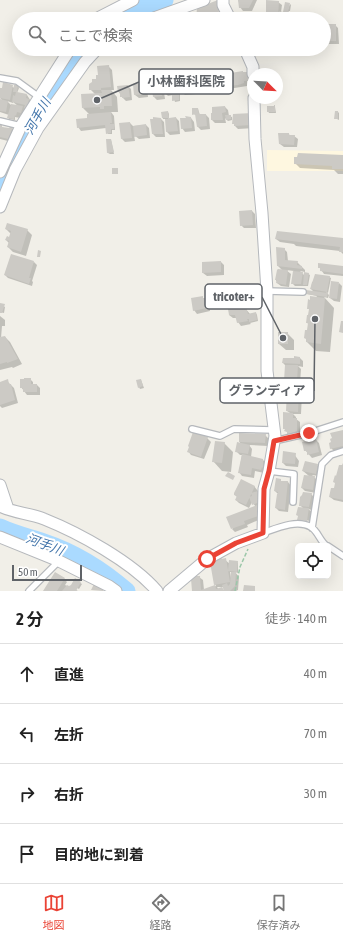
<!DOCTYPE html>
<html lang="ja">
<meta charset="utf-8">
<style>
body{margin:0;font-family:"Asap Condensed","Noto Sans JP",sans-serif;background:#f6f6f6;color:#222}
.controls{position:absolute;right:12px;bottom:12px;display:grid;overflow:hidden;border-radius:6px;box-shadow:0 4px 16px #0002}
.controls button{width:36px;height:36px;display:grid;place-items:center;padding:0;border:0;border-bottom:1px solid #e0e0e0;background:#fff;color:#222;font:20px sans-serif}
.compass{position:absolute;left:247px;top:68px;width:36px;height:36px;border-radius:50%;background:#fff;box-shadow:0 4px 16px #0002;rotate:114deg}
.scale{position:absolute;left:12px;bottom:10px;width:70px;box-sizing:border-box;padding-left:4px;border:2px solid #5f6368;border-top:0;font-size:11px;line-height:14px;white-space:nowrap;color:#5f6368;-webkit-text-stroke:3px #fff;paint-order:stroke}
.stop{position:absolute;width:12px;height:12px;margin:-9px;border:3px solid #ea4335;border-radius:50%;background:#fff}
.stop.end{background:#ea4335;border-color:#fff;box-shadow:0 1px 4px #0008}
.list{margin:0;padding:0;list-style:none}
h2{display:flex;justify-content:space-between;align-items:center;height:52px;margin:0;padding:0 16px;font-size:17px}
h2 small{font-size:13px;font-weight:400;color:#767676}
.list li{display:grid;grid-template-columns:26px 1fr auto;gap:12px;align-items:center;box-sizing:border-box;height:60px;padding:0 16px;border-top:1px solid #e0e0e0}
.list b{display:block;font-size:15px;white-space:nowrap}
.list em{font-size:13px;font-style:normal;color:#767676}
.icon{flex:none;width:22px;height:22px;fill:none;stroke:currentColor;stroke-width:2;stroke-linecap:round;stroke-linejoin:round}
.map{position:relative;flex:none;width:343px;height:591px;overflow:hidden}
.search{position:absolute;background:#fff;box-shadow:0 4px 16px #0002;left:12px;right:12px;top:12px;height:44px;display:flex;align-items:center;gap:10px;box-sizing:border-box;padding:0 14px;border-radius:22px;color:#767676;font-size:15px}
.sheet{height:292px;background:#fff}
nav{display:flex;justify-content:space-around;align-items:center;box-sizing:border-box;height:56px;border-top:1px solid #e0e0e0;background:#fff;font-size:11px;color:#767676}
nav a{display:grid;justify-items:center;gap:2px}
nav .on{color:#ea4335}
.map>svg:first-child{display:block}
.commercial{fill:#fef7e0}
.shadow{fill:#0003;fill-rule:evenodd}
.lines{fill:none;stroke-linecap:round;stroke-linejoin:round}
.river{stroke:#aadaff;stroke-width:17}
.building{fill:#cccac5}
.lane-casing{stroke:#b5b8bc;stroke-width:8}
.street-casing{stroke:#b5b8bc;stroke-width:13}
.path{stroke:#9cc7a9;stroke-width:1.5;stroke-dasharray:4 2;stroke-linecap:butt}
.lane{stroke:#fff;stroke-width:5.5}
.street{stroke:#fff;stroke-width:11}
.route{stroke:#ea4335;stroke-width:5}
.labels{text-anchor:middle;stroke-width:4;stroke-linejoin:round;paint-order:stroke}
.water-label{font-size:13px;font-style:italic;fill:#4174aa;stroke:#fff}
.leader{fill:none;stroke:#5f6368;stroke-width:1.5}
.callout-dot{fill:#5f6368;stroke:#fff;stroke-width:1.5}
.callout{fill:#fff;stroke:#5f6368;stroke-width:1.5}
.callout-label{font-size:13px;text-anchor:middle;font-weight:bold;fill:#5f6368}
</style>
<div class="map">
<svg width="343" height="591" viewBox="0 0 343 591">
<rect width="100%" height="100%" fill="#f1efe8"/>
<path class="commercial" d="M267,150L343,151V171H267Z"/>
<path class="shadow" d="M238,0H257L252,11H243L240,7L239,2Z
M278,2L282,5L281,12H287L290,4L291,5L290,11H288L295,17V19H267Z
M324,25H335L338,28L339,44H329L326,40V38H324Z
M108,66L112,70L114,90H111L117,97L118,112H111L114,116L115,130H112V134H108L106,128L81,131L78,127L88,119L90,115L83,108L95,94L90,89L99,76Z
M252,74L253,81H247V86L222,90L219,87V75Z
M191,78L195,82L196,94L185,95L180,90V101L175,102L173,95L168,96L164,92L165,99L157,100L154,97L153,91L151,89L161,82L164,86L176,81L181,86Z
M4,84L15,88V86H18L19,88L17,93L27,95L32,103L24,115H20V118L15,117V120L9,119L8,117L9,115L0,112V100L3,101L0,98V94ZM7,101L13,103V102L18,106H12Z
M143,84L147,87L148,97L139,98L135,95L134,85Z
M128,86L131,89L132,100L126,101L121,96L119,92Z
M225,107L228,110L229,116L232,117V120L228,121L225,118L226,123H215L212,120Z
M275,107L276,113H269L268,111Z
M198,109L200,115H206L209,118L210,129L201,130L198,127L196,115L193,114Z
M168,112L169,114V119L176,118L179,121L180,134L170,135L167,132L166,119H163L162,113Z
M338,112L339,113V120L335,118Z
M234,114L255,128L238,129L235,126Z
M191,118L194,122L195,131L185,132L182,128Z
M161,119L164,122L165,137H156L153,134Z
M130,123L133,126L146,125L149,128L150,138L139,139L134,135L135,141L125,142L122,139L121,124Z
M0,126L4,128H12L15,131L12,142L0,139Z
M289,134L290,136H294L298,139L297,147H284L280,144Z
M111,140L114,154H110L108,153Z
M343,156V174H338L334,170L300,168L295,163Z
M252,211L255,214L256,228H244L241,225Z
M6,229L27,230L32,235L26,256L13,252L8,247L9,243L6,240L10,238L11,234Z
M276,239H343V254L340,251L296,246L294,244L280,242Z
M284,249L287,252L288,261L297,262L305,270V272L300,271L305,276L308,274L310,275L308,286H295L292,283L294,271L286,270L291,274L289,287L281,286L277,283L276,280L282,270L278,266Z
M34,262L37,265L32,281L33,282L32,286L8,278L5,275Z
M221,262L224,265V275L207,276L203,273V263Z
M319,267H343V276L324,274Z
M329,277L331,278L328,293L326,292L329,295L328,298L324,297L334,308L330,352L316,351L307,342L309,324L307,323L310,310L308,308L317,296L307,294L314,292L311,289L312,282Z
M339,283L342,286L340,302L334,301L330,298Z
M202,297L209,303L214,300L216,308L211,309L209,306L210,311L197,314L194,310Z
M0,304L5,307L4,313L0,312Z
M245,308L250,314L256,313L257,315L258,321L250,323L251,324L241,326L238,322L237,318H233L229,315L242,309Z
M0,316L5,320V326H2L1,338L5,337L10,342L22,364L13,368L12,367L0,370Z
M287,333L294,340V350H286L279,344Z
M300,358L303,361V367L298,366L301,369L300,384H289L285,380L286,366L283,363Z
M30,379L33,382V385H37L40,388V395H27L21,387Z
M141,380L144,388L140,389L139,387Z
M7,381L14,388L18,403L2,408L0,406V383Z
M280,390L291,392L299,390L302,394L301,414H293L296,417V419L300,422V434L291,437L284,428L290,413L287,411L288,393H281Z
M343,431V450L334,451L331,448L332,443Z
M240,434L265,435L268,438V446L249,445L252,449L251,457L263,460L266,463L264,473L255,471L254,478L242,476L239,472L242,455H240L236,451L240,444Z
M207,438L211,442L204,459L191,455L188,451Z
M316,440L319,443L322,455L312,458L305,450Z
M224,443L233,452L231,472L222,471L213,461Z
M294,454L299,461L298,467L286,466L283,463Z
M317,465L321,468L319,476L312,475L317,480L316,493L305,491L302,488L309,476L303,471Z
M343,466V502L334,500L330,497L335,489L337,477Z
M280,480L282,482H288L291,486L288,512L279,511L276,508L278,494L275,491Z
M254,486L261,495L263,518L247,525L248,527L235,532L232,529L256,507L252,502L249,508L239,503L236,500L237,497L235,495Z
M311,494L314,497L312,510L308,509L312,512L310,521L300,519V521L310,523V524L301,523L298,520L303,508L300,505Z
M220,557L223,560H225L230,564L237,562L238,563V573L235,572L239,577L238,590L236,591H225L224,587H217L219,590L222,588L224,591H193L199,577L203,580L204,590L216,586L215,584L216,562ZM230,572H232V578H231Z
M64,579L67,582L65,585L78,591H45Z
M75,580L82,584L79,589L74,586Z"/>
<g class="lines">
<path class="river" d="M116,19L123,15L165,0
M0,187C21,138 49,92 79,49
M0,527C15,534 29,537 44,542C74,552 103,570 127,591"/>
</g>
<path class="building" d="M218,0L219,14H224V19H196L197,8Z
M238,0H253L249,8H239Z
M266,0L279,1L278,17L279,11L283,12L285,2L290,3L288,12L292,13V19H266Z
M324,24H336V41H325Z
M109,65L111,87L101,88V90H89V84L92,82V79H96V75H98L97,66Z
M243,71V72H251L252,80L244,81V83L238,85L218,87V75Z
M161,81L162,96L153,97L152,89H150L149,82Z
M3,82L13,85L10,100L0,98V88H2Z
M144,83L145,94L134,95L133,84Z
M14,85H18L17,92L27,94L26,98L29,99L27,109L24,108L25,105L12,102L13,95L15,96L16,92H13Z
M128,85L130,97L122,98V97H120V92H118L117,86Z
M101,90H111L112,106H104V109H100V107L82,108L81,94L102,93Z
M179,93V100L172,101V94Z
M0,99L8,101L6,112L0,111Z
M11,104L23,106L21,113L17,112L16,116L15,115L14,119L7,118Z
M274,105H275V112H267V106H274Z
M225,106L226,112L222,113L223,120H211V113H212V107Z
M192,108H198L199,114H206L207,126L197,127L195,114L192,115Z
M168,111L169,118L176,117L178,131L166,132L165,119H168V118H162L161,112Z
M335,111H338V119H334Z
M111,112L112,123H110V124H114V129H111V133L106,134L105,125L77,128L76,119L87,118V114Z
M252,113V125L234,126V124H232L233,114Z
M225,115H231V119L226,120Z
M185,116L191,117L192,128L181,129L180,118H186Z
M153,117L161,118L163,134H152L150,119H153Z
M130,122L132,138L121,139L119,123Z
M0,124L2,125V127L9,128L10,127H13L8,139L0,137Z
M146,124L147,135L134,137L133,126Z
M278,133H289V135H295L294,145L279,144Z
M106,139H111L114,152L107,153Z
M298,153L343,155V169H332V166L294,164V157H297Z
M112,168H118V174H112Z
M252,210L253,225L240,226L239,211Z
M7,223L28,229L21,252L7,247L9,241L5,240L7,236L9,237L11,231L5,229Z
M277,231L343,238V252H339L340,247L275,239Z
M276,247L285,248V260L298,261L297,265L302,266V269L277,266Z
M38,250L41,251L40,257H37Z
M11,254L34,261L29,278H31L29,284L4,275Z
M221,261V272L202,273V262Z
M318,263L343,266V274L320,271V268H318Z
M278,269L288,270L286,285L276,283L277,280H275L277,270Z
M293,271L303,272L301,284H291Z
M304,272L309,273L307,285H303Z
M315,274L330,276L327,292L310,289Z
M331,281L339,282L337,299L329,298Z
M306,290L328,293L327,297L306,294Z
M203,296V298H205L207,308L193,311L191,298Z
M310,296L325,298L321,344L306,342V339L304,338L305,330H307L308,323H306L307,315H308L309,309H307L308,299L310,300Z
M0,303L5,304L2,313H0Z
M240,306L241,308L246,307L248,314L256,312L257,320L249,322V319H247L248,321L237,323L235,315H229L228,309Z
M341,321H343V333L339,332Z
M278,332H288V344H278Z
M5,336L18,359L7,363V362L0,364V337Z
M294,356L300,357V364L282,363L283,358H294Z
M285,365H298L297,381H284Z
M24,378H31V384H37V392H23V388H20V379H24Z
M8,379L9,384H11L15,400L0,405V382Z
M141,379L143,386L138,388L136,380Z
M290,389H299L298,412L286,411L287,390H290Z
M283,412L293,413V418H297V431L287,435V432L284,431L285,429H283Z
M343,430V446L330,449L329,443L331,442L330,439L332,438L330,433Z
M193,432L208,437L201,457L187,452L189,447L188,446Z
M239,433L266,434L265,443L239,442Z
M316,439L319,452L307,455V451H304L302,442Z
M215,441L225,442L222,463L212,462Z
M237,442L250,445L248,454L235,452Z
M283,451L296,453L295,464L282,463Z
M242,454L263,459V468L262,467L261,470L252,468L251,475L238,473Z
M305,461L318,464L316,474L302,471Z
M343,463V500L329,497L331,488H334L335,483L333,482L335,475L336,476L339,465H342Z
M228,472L235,476L233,480L225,476Z
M304,475L315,476L313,490L301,488Z
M276,478L281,479V481H288L285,510L275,508L277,494H278V492L274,491Z
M241,479L255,486L246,505L235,500L237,496L234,495V493Z
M258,491L262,501L252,505L249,497L252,496L251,493Z
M303,492L312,493L309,507L299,506L300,497L302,495Z
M260,504L261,515L244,521L245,524L231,529L226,517Z
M298,507L309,508L307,521L297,520L298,516L296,515Z
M221,556V559L226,558L230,582L214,585L210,562L215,561V557Z
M229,560L238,561L237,572L228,571Z
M55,572L65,578L57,591H43Z
M231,572H236L235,586L230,591H224L222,585L227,583L228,586L230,584Z
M193,576H200L201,590L215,585L216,589L222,587L224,591H192L191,579H193Z
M75,578L81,582L76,591H62L67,585L69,586L71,585Z
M94,584L104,589L103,591L91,590Z
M244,585L255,586V591H243Z"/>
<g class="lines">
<g class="lane-casing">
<path id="lane" d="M0,78L17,81L39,97
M0,121L21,126
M267,291L303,292
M192,429L220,436L234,429L273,430
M274,441L309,433L343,422
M269,471L294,474L293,502
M312,528L322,464L331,455L343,451
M263,533C277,528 297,519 311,527C318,531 320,542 327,546
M328,546L343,556
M29,591L59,561"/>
</g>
<g class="street-casing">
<path id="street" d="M223,0V5L230,19
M96,19L133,0
M151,19L204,0
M245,49L253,67V74
M0,172L21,126L70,49
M0,207L15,170L38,128L85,62L97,49
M0,485L8,509
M0,506C13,513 30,513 44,519C79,533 132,562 157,591
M0,537L59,561L109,586L116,591
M169,591L207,559L236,543L263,533L264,489L269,471L275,436L267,371V291L262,213L255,139L254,98"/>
</g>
<path class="path" d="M235,591L240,567L248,549"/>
<use href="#lane" class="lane"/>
<use href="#street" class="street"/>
</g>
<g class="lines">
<path class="route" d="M207,559L236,543L263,533L264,489L269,471L274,441L309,433"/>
</g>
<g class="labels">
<g class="water-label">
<text transform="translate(37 116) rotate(-60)" y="5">河手川</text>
<text transform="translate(45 544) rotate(21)" y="5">河手川</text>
</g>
</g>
<path class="leader" d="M97 100L139 82M283 338L262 297M315 319L314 391"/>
<g class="callout-dot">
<circle cx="97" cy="100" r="4"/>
<circle cx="283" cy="338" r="4"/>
<circle cx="315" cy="319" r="4"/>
</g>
<g class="callout">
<rect x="139" y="69" width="94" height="25" rx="4"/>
<rect x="205" y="284" width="57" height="25" rx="4"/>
<rect x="220" y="378" width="94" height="25" rx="4"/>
</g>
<g class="callout-label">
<text x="186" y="86">小林歯科医院</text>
<text x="234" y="301">tricoter+</text>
<text x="267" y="395">グランディア</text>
</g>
</svg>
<div class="controls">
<button><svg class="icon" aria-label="locate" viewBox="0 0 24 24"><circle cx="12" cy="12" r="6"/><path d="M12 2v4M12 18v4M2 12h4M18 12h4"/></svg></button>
</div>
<svg class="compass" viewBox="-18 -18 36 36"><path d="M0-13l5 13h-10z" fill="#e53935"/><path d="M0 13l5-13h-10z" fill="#767676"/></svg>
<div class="scale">50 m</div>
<div class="stop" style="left:207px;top:559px"></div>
<div class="stop end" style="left:309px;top:433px"></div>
<div class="search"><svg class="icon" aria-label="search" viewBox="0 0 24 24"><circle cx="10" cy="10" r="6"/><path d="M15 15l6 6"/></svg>ここで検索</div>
</div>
<section class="sheet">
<h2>2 分<small>徒歩 · 140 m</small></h2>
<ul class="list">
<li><svg class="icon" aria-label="ahead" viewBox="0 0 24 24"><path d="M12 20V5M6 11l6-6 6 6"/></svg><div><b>直進</b></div><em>40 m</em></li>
<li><svg class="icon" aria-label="left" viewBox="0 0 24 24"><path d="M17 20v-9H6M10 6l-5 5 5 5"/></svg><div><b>左折</b></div><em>70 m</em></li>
<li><svg class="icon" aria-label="right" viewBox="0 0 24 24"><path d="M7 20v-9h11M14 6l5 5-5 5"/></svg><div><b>右折</b></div><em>30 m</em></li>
<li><svg class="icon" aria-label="arrive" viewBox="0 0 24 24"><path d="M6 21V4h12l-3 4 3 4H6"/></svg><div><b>目的地に到着</b></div></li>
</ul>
</section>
<nav>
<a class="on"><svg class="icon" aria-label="map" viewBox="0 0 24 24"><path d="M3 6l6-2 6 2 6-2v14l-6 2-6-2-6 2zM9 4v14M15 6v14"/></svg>地図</a>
<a><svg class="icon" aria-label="directions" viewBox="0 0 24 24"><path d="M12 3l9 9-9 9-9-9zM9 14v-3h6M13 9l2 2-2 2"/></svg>経路</a>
<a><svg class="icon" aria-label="saved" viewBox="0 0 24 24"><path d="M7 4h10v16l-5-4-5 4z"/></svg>保存済み</a>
</nav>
